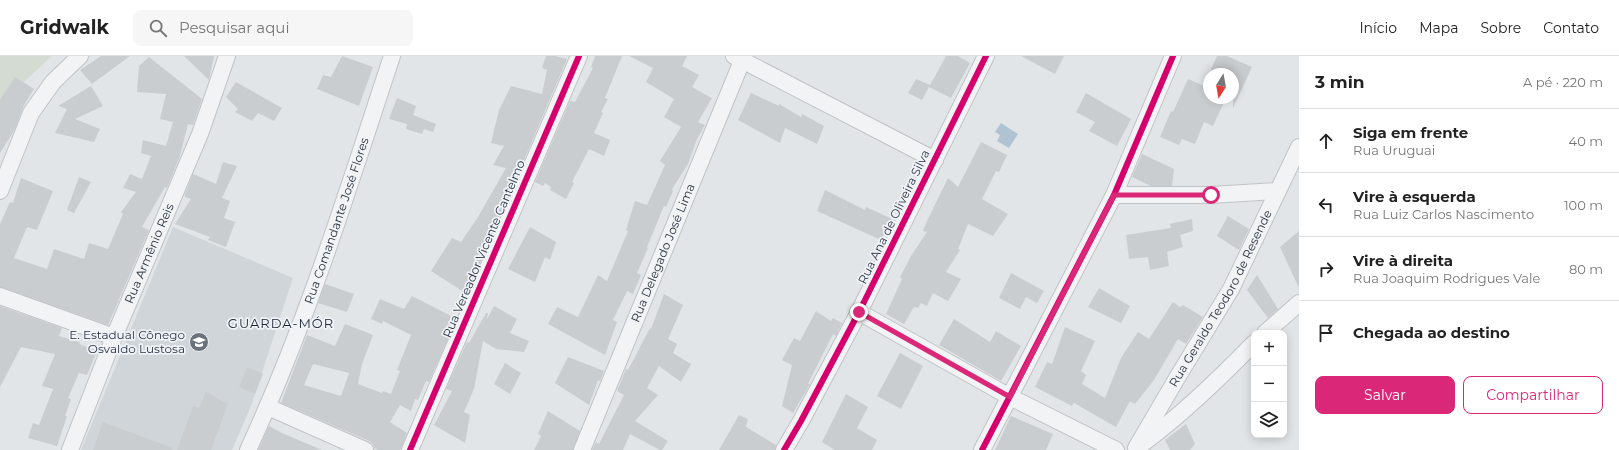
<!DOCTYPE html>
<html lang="pt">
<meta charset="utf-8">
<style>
body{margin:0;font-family:Montserrat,sans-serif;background:#f6f6f6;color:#222}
.controls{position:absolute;right:12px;bottom:12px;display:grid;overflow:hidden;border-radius:8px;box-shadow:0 2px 10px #0003}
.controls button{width:36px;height:36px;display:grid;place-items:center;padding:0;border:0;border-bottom:1px solid #e0e0e0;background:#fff;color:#222;font:20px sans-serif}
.compass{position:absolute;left:1203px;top:12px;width:36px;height:36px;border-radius:50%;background:#fff;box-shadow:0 2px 10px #0003;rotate:191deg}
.stop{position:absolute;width:12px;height:12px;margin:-9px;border:3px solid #db2777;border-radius:50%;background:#fff}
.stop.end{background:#db2777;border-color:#fff;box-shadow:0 1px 4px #0008}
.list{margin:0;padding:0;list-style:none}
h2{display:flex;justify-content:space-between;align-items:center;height:52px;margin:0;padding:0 16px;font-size:17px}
h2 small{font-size:13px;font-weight:400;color:#767676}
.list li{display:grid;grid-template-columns:26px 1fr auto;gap:12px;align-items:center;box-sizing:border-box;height:64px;padding:0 16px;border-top:1px solid #e0e0e0}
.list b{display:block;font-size:15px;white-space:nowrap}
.list p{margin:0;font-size:13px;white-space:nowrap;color:#767676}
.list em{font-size:13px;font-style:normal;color:#767676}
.actions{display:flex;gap:8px;padding:12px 16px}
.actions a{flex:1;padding:9px 0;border:1px solid #db2777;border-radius:8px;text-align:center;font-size:14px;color:#db2777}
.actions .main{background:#db2777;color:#fff}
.icon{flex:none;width:22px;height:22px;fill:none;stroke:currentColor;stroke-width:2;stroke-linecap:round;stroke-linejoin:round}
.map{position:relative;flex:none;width:1299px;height:394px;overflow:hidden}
header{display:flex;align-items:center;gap:24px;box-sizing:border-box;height:56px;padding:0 20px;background:#fff;border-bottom:1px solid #e0e0e0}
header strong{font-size:19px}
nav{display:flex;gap:22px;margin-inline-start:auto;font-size:14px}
.search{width:280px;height:36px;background:#f6f6f6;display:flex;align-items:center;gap:10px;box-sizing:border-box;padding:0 14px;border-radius:8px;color:#767676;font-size:15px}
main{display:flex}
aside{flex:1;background:#fff}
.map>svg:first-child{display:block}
.built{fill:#d0d5da}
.green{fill:#d3dbd2}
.water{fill:#b0c3d2}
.building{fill:#cacdcf;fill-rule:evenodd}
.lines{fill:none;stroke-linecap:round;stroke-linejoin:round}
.minor-casing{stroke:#c0c3c5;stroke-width:18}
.minor{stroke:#f1f3f4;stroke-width:16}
.cycleway-casing{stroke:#f0f3f7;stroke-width:8}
.cycleway{stroke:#d6006c;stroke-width:6}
.route{stroke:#db2777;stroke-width:5}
.labels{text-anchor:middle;stroke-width:3.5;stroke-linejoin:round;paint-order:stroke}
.street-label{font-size:12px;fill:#293341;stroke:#f0f3f7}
.poi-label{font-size:12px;fill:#293341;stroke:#f0f3f7;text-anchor:end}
.neighbourhood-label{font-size:13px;letter-spacing:1px;fill:#1b2432;stroke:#f0f3f7}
</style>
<header>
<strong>Gridwalk</strong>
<div class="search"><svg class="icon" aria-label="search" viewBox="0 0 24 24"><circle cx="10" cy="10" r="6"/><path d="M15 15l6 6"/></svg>Pesquisar aqui</div>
<nav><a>Início</a><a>Mapa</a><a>Sobre</a><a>Contato</a></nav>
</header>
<main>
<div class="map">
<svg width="1299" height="394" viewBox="0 0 1299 394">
<rect width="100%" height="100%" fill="#e2e5e7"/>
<path class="built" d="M173,171L293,222L251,350L232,394H81Z"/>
<path class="green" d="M0,0H52L0,48Z"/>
<path class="water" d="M1001,67L1018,78L1009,92L997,85L1000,79L995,76Z"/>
<path class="building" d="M101,0H130L92,28L80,14Z
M184,0H214L209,24Z
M342,0L373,11L359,50L317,33L323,19L331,21Z
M546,0H555L567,3L492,179H489L482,197L484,198L467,238L431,215L452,182L461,186L478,161L506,112L493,109L504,90L491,87L499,54L511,30L542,38L547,14L542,12Z
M595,0H622L605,42L608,43L601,56L603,57L594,77L610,84L604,100L589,93L572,126L574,127L566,143L550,134L551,131L545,127L543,130L535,126L570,45L575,46L593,12L591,11Z
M629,0H687L682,10L699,19L692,31L712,42L698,66L705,69L697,83L688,108L672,133L673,135L666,151L664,150L647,191L648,192L637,217L641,219L633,238L627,235L613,264L617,266L605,299L548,268L557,251L578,261L598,219L607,225L628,175L626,174L635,145L647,149L665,109L660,105L681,71L664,61L674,43L646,26L653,12Z
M946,0H958L970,7L951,42L929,31Z
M1021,0H1064L1055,18Z
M1217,0H1227L1252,11L1233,52V18H1209Z
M149,1L202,43L193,69L188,68L180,100L167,132L165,131L142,171L149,174L108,269L0,231V168L10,146L13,147L21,122L53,135L37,174L27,171L14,202L47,213L54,193L84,203L89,187L108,193L123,158L121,156L136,136L123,132L130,118L142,123L151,100L141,97L143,84L166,90L173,66L160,63L166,38L137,36L139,10Z
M15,21L34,33L24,49L15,73L0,97V44Z
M916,23L930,29L922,44L908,37Z
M1188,23L1209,32V42H1226L1213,70L1204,66L1195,88L1182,83L1179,89L1160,81L1171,55L1173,56Z
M236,26L282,52L274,65L258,57L252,65L235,56L238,53L226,41Z
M91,30L103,50L75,63L100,73L94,86L55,77L67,53L58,50Z
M751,37L779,50V48L801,61L802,58L824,70L817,88L785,72L780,87L738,64Z
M1086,37L1131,63L1117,90L1089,75L1095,66L1076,56Z
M397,42L416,50L413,59L436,68L433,76L424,73L422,78L406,73L407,68L389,63Z
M981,86L1007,99L999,116L996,115L982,143L1008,158L993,180L968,168L958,193L960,194L946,216L961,223L948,245L933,237L927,250L921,247L918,252L914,251L904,268L886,258L902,223L900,221L911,200L927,176L923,175L927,165L948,122L958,131Z
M1142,98L1174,113L1172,130H1151L1132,121Z
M223,106L237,110L222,142L230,145L224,162L235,166L226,191L208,184L210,181L175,168L191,143L185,141V138L193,118L216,128Z
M79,121L91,126L74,157L67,154Z
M825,134L865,154L866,151L892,163L881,184L817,155Z
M1228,160L1249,173L1239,194L1217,180Z
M1192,163L1193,175L1180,179L1183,191L1167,196L1169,210L1150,214L1148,201L1129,203L1126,179L1171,172L1170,168Z
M530,171L556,186L550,204L545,201L535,226L508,213Z
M1299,175V232L1280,191Z
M1011,217L1044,235L1037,247L1026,241L1020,253L999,242Z
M1257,219L1278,253L1268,262L1247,234Z
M325,228L354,238L347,256L318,247Z
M1099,232L1130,250L1121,267L1088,251Z
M664,238L683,249L668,283L677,288L673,297L691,308L681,326L659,310L647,332L658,339L635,365L668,385L662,394H660L630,378L623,394H592L596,386L599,388L624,339L617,335L626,313L628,314L650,272L651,273Z
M412,240L455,262L447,276L450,278L429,326L426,325L418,344L415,343L411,355L400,349L390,366L407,377L401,394H378L374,392L373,388L369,385L281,347L307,279L335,290L345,268L373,279L362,308L358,328L382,337L383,335L391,338L400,315L397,314L411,279L383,265L382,268L371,263L380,243L404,253ZM313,308L349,317L341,340L304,329Z
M1173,246L1180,251L1183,249L1203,261L1186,288L1178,283L1154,324L1135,348L1130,345L1116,371L1074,347L1072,350L1035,331L1047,306L1052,308L1065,271L1095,285L1081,315L1086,319L1082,328L1105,342L1121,302L1138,276L1149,283Z
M0,250L62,272L59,280L80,286L79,288L97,295L87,319L79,317L68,342L71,343L65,360H67L57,390L28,382L33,367L39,369L53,333L42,330L55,298L21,291L0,331Z
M494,250L517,263L510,277L529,285L524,296L496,293L483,285L474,333L464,356L470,359L465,387L434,369L452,335L446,333L467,286L469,287L486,257H488L487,263Z
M816,255L831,265L833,262L842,267L836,280L833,278L808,328H810L793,357L782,350L792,309L782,304L794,282L800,285Z
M954,263L990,286L996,275L1021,290L1001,325L939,289Z
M900,297L923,310L901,353L877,340Z
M568,301L604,315L600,325L598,324L589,349L555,327Z
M505,307L521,317L510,338L494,328Z
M247,311L263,318L255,338L239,331Z
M206,336L228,348L211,394H177L193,350L199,352Z
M846,338L868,351L857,372L877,384L872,394H835L822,386Z
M548,355L580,375L573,394H534L541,380L538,378Z
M739,359L748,363L746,371L776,389L775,394H719Z
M1011,360L1053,378L1046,394H995Z
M103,366L173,392L172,394H93Z
M1186,368L1195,388L1190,394H1170L1165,384Z
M269,370L282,377L322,394H258Z"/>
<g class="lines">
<g class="minor-casing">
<g id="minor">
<path d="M734,0L935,104"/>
<path d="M0,135L31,57L53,26L80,0"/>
<path d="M1114,139H1211L1277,135"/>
<path d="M0,240L114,281"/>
<path d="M859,256L1010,341L1116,394"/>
<path d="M1265,277L1299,247"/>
<path d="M268,351L365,394"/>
<path d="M1142,388C1183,358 1219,323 1254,287"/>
<path id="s1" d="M1136,392L1177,322L1231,233L1299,91"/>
<path id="s2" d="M70,394L114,281L200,78L227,0"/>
<path id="s3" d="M248,394C307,267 348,133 392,0"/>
<path d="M410,394L579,0"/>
<path id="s4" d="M582,394L744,0"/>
<path d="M784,394L801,365L859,256L986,0"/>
<path d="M982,394L1114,139L1173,0"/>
</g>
</g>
<use href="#minor" class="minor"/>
<g class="cycleway-casing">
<path id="cycleway" d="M410,394L579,0
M784,394L801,365L859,256L986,0
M982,394L1114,139L1173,0"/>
</g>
<use href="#cycleway" class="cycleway"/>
</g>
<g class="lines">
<path class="route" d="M859,256L1010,341L1114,139H1211"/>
</g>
<defs>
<g id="school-disc" transform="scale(1)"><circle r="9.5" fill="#6a717b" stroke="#f0f3f7"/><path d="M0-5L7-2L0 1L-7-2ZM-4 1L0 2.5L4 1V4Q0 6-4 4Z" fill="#fff"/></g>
</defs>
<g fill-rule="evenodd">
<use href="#school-disc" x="199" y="286"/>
</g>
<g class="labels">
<g class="street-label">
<text transform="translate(894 161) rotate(-64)" y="4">Rua Ana de Oliveira Silva</text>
<text dy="4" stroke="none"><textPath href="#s3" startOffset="246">Rua Comandante José Flores</textPath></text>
<text transform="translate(484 193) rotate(-67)" y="4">Rua Vereador Vicente Cantelmo</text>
<text dy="4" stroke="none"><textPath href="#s2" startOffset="212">Rua Armênio Reis</textPath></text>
<text dy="4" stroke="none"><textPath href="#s4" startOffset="213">Rua Delegado José Lima</textPath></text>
<text dy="4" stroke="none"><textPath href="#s1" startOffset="172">Rua Geraldo Teodoro de Resende</textPath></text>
</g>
<g class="poi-label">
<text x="185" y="283">E. Estadual Cônego<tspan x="185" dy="14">Osvaldo Lustosa</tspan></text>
</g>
<g class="neighbourhood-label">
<text x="281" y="272">GUARDA-MÓR</text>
</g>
</g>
</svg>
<div class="controls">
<button>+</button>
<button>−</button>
<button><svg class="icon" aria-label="layers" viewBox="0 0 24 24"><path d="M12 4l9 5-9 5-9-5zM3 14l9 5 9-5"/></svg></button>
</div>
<svg class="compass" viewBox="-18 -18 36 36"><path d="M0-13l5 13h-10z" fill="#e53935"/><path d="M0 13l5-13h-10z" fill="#767676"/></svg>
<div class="stop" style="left:1211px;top:139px"></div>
<div class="stop end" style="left:859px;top:256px"></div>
</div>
<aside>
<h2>3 min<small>A pé · 220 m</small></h2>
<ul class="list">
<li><svg class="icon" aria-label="ahead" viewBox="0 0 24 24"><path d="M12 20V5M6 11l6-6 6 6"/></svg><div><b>Siga em frente</b><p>Rua Uruguai</p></div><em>40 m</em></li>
<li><svg class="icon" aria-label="left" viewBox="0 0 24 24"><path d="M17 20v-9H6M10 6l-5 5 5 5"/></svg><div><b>Vire à esquerda</b><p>Rua Luiz Carlos Nascimento</p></div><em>100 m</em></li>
<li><svg class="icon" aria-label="right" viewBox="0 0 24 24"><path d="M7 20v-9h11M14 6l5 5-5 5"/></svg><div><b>Vire à direita</b><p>Rua Joaquim Rodrigues Vale</p></div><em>80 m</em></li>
<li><svg class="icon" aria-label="arrive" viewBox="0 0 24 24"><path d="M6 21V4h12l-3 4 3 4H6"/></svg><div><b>Chegada ao destino</b></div></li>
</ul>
<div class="actions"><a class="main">Salvar</a><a>Compartilhar</a></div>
</aside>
</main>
